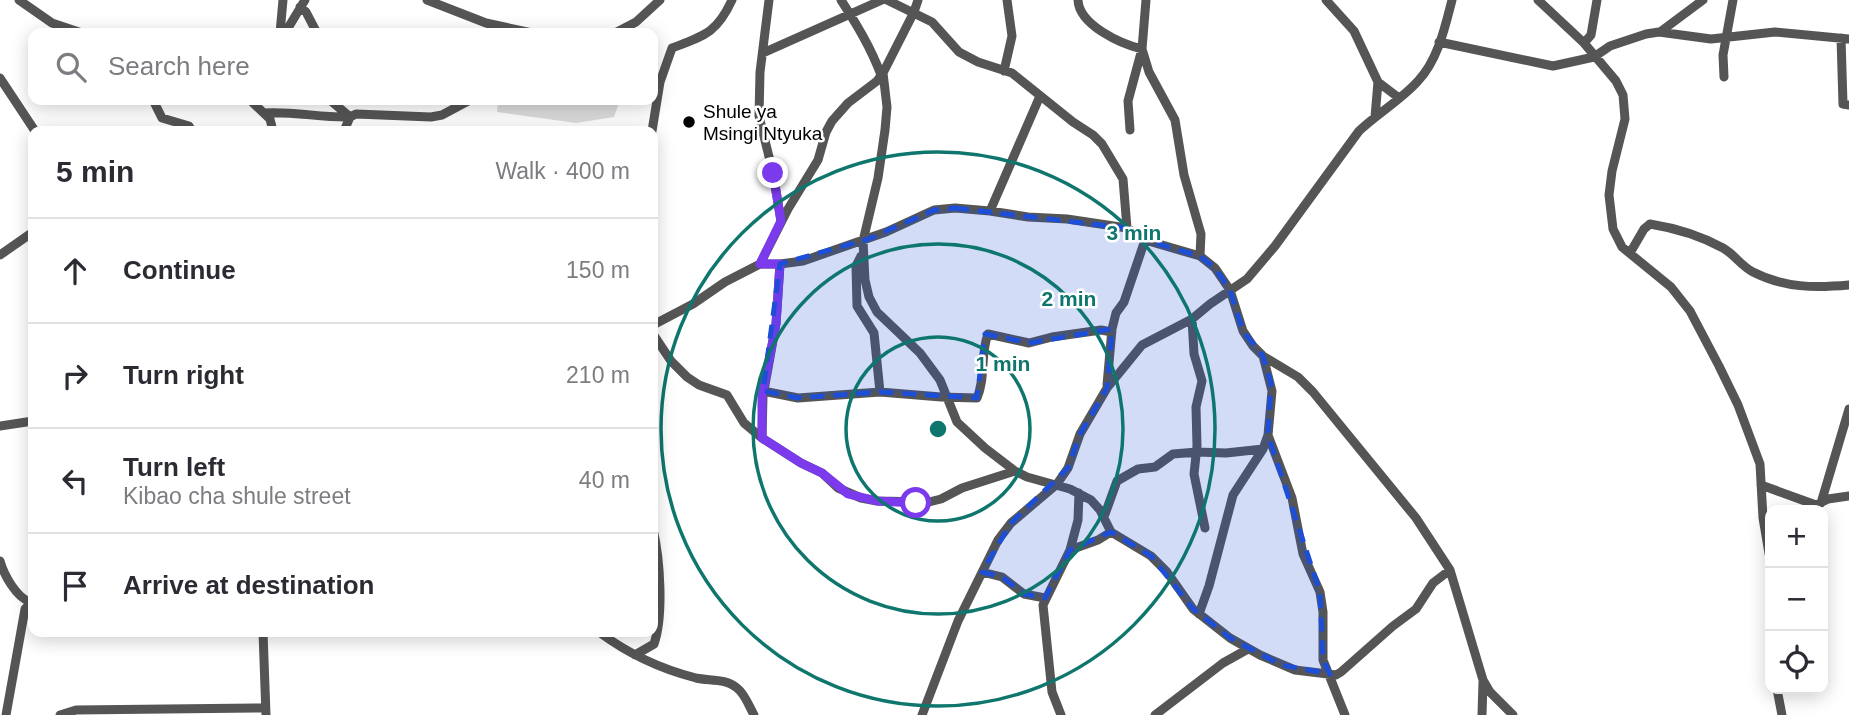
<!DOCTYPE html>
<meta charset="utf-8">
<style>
body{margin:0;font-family:Helvetica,sans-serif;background:#f2f2f3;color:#2b2b33}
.controls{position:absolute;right:21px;bottom:21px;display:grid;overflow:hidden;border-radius:14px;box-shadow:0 4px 18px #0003}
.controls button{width:63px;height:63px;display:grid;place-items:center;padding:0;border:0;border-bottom:2px solid #e1e1e2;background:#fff;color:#2b2b33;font:35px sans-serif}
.stop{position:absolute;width:21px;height:21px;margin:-16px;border:5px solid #7c3aed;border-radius:50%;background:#fff}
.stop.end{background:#7c3aed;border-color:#fff;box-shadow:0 2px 7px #0008}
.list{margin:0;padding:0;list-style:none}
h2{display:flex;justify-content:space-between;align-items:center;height:91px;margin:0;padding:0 28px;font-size:30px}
h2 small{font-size:23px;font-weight:400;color:#7c7c81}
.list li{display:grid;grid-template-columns:46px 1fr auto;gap:21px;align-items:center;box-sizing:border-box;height:105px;padding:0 28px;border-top:2px solid #e1e1e2}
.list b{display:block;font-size:26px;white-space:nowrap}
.list p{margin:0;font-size:23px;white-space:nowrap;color:#7c7c81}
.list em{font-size:23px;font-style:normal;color:#7c7c81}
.icon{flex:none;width:38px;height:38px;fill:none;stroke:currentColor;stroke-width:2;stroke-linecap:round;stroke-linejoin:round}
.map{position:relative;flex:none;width:1849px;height:715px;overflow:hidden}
.search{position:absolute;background:#fff;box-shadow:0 4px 18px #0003;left:28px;top:28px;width:630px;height:77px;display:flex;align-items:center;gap:18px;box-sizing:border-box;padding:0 24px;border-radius:14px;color:#7c7c81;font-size:26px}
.panel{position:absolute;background:#fff;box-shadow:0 4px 18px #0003;left:28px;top:126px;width:630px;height:511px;border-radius:14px}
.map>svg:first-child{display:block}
.green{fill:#dcdcdc}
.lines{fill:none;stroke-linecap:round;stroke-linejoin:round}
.street{stroke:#555;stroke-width:9}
.route{stroke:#7c3aed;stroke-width:9}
.marked{fill:#1d4ed8;fill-opacity:0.2;stroke:#1d4ed8;stroke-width:5;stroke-dasharray:14 9;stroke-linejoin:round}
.ring{fill:none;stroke:#0f766e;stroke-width:3.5}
.poi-dot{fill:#000;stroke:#fff;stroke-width:2.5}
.labels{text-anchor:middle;stroke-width:5;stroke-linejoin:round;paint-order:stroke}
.poi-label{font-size:19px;fill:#000;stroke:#fff;text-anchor:start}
.centre{fill:#0f766e;stroke:#fff;stroke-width:3.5}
.ring-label{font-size:21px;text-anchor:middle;font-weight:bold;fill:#0f766e;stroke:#fff;stroke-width:5;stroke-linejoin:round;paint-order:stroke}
</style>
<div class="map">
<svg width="1849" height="715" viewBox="0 0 1849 715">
<rect width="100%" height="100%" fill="#fff"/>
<path class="green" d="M498,100H620L614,117L576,123L497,112Z"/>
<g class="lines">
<path class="street" d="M19,0L52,23L82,33
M427,0L486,23L532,33
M769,0L760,72L759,116L773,173L781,221
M841,0C857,25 871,48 881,75
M887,0L932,22L959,52L978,62L1012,73L1073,122L1093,135L1102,144L1123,179L1127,228
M1078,0C1079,25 1121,44 1142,49L1128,101L1130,130
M1146,0L1142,49L1149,72L1175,120L1184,175L1201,234L1200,256
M1326,0L1354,31L1378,82L1399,98
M1538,0L1584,43L1616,81L1623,95L1625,119L1612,171L1609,195L1613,229L1622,247L1671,287L1690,311L1719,366L1738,405L1760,464L1763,518L1770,559
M300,7L306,12L317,33
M1660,32L1703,0
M280,33L283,0
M285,33L305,0
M615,33L636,22L660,0
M1841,38L1843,104L1849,105
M1439,42L1553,66L1594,57L1610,46L1646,34L1659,32L1711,39L1775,32L1849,39
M1584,43L1591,35L1597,0
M763,53L882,0
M1004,71L1012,36L1007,0
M883,73L887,107L885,130L878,178L863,241L865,280L869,297L877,312L920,353L940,380L957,422L985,448L1015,471L1027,477L1070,489L1091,500L1100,510L1111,532L1151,556L1167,572L1193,609L1230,638L1260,655L1295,670L1336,675L1341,672L1393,626L1416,609L1433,583L1450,570
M1724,77L1723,55L1733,0
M0,78L35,131
M153,100L162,118L189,126L192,131
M250,100L270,119L273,131
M330,100L350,117
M264,113C293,111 322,118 350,117
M1375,117L1378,82
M344,131L350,117L356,114L431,117L442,115L470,100
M652,131L660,82L672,48C704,36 717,33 732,0
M990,211L1040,96
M1630,253L1644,229L1650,224C1675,228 1701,236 1723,248C1734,254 1741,266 1753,272C1784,288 1815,288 1849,285
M0,255L33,232
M861,256L856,266L857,306L874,333L880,392
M760,264L788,209L818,160L826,132L832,121L848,103L877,81L883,73L914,12L918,0
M780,264L776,324L763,396L762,438L801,463L822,473L838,488L861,498L877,501L929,502L941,499L962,488L1015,471
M1192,319L1194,354L1202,381L1196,407L1197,446L1194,474L1205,528
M653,325L693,304L725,282L760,264H780L803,261L886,232L934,210L955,208L990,211L1028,217L1067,219L1127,228L1145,240L1200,256L1215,268L1230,290L1243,331L1253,346L1263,356L1298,377L1313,392L1416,518L1450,570L1483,680L1490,692L1513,715
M653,334L671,361L687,377L699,385L727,395L744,423L762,438
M1263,356L1272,391L1268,435L1292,498L1303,554L1320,592L1323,612V660L1345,715
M1107,385L1112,329L1116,313L1124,302L1145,240
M763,391L798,398L880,392L941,397L977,398C986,377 980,355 988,334L1029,343L1052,337L1101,330L1112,332
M0,426L33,421
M1761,485L1816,505L1828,499L1849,496
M1821,503L1849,409
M1104,517L1117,481L1138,469L1155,467L1173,454L1197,452L1226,453L1263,449
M1070,550L1098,540L1111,532
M0,561C4,575 16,597 30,602
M982,572L1002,577L1024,594L1045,598
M1199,614L1209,586L1233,495L1263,449L1268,435
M263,632L266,715
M599,632C627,653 661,669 696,678C709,681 726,678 737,688C745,694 749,706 754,715
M635,655L654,644C664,615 660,559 653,529
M1777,689L1782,715
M6,715L25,609L33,601
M60,715L76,710L265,708
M922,715L958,621L998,540L1011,523L1057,484L1068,468L1080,434L1107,388L1142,345L1192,319L1210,304L1247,279L1275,246L1359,131C1378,113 1401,100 1418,81C1438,60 1445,27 1452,0
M1061,715L1052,692L1043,605L1070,550L1078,520L1079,493
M1155,715L1223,663L1248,649
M1482,715L1483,682"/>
</g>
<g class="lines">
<path class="route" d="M773,173L781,221L760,264H780L776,324L762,396V438L801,463L822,473L848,494L877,501L916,503"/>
</g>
<path class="marked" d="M955,208L1127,228L1145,240L1200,256L1215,268L1230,290L1243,331L1263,356L1271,383L1268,435L1320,592L1323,659L1330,674L1281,665L1230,638L1193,609L1151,556L1111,532L1070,550L1045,598L1024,594L1002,577L982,572L1011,523L1068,468L1080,434L1107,388L1112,329L1029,343L985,334L977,398L880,392L798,398L763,391L780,264L868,239L934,210Z"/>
<g class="ring">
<circle cx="938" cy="429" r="92"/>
<circle cx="938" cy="429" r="185"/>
<circle cx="938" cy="429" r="277"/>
</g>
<circle class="poi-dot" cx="689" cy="122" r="7"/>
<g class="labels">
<g class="poi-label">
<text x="703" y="118">Shule ya<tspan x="703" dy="22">Msingi Ntyuka</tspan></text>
</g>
</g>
<circle cx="938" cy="429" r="10" class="centre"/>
<g class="ring-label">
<text x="1134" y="240">3 min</text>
<text x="1069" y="306">2 min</text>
<text x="1003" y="371">1 min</text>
</g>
</svg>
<div class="controls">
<button>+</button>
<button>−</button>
<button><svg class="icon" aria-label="locate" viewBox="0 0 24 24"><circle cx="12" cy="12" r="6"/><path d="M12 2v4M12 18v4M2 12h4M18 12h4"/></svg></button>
</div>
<div class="stop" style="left:916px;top:503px"></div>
<div class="stop end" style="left:773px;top:173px"></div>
<div class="search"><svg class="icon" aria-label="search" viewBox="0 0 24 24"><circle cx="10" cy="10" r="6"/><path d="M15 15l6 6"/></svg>Search here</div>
<section class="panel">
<h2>5 min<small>Walk · 400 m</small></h2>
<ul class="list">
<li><svg class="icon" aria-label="ahead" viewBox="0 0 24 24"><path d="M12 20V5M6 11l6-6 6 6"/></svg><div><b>Continue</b></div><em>150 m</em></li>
<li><svg class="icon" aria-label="right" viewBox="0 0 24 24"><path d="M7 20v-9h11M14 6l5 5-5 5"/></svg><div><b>Turn right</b></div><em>210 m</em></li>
<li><svg class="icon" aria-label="left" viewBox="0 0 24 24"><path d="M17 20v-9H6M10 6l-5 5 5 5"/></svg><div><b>Turn left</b><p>Kibao cha shule street</p></div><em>40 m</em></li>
<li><svg class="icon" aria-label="arrive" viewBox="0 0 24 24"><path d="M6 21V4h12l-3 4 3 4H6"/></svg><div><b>Arrive at destination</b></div></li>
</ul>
</section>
</div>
